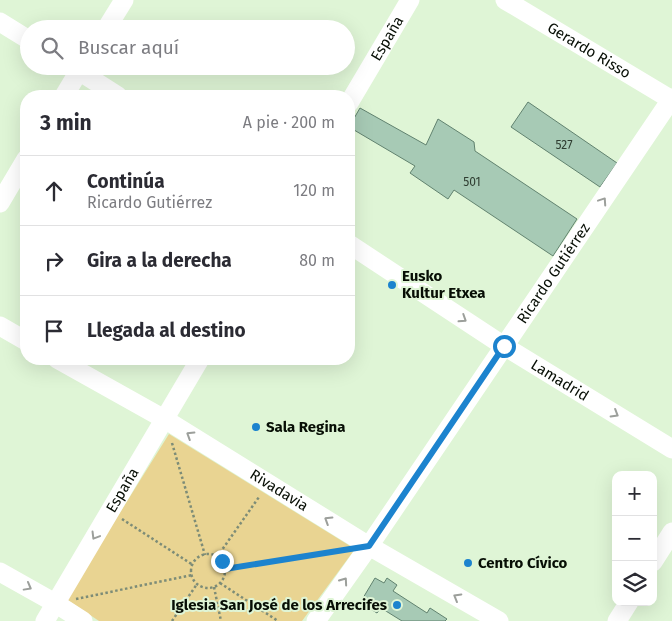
<!DOCTYPE html>
<html lang="es">
<meta charset="utf-8">
<style>
body{margin:0;font-family:"Fira Sans",sans-serif;background:#f2f2f3;color:#2b2b33}
.controls{position:absolute;right:15px;bottom:15px;display:grid;overflow:hidden;border-radius:10px;box-shadow:0 5px 20px #0002}
.controls button{width:45px;height:45px;display:grid;place-items:center;padding:0;border:0;border-bottom:1px solid #e1e1e2;background:#fff;color:#2b2b33;font:25px sans-serif}
.stop{position:absolute;width:15px;height:15px;margin:-11px;border:4px solid #1c83ce;border-radius:50%;background:#fff}
.stop.end{background:#1c83ce;border-color:#fff;box-shadow:0 1px 5px #0008}
.list{margin:0;padding:0;list-style:none}
h2{display:flex;justify-content:space-between;align-items:center;height:65px;margin:0;padding:0 20px;font-size:21px}
h2 small{font-size:16px;font-weight:400;color:#7c7c81}
.list li{display:grid;grid-template-columns:32px 1fr auto;gap:15px;align-items:center;box-sizing:border-box;height:70px;padding:0 20px;border-top:1px solid #e1e1e2}
.list b{display:block;font-size:19px;white-space:nowrap}
.list p{margin:0;font-size:16px;white-space:nowrap;color:#7c7c81}
.list em{font-size:16px;font-style:normal;color:#7c7c81}
.icon{flex:none;width:28px;height:28px;fill:none;stroke:currentColor;stroke-width:2;stroke-linecap:round;stroke-linejoin:round}
.map{position:relative;flex:none;width:672px;height:621px;overflow:hidden}
.search{position:absolute;background:#fff;box-shadow:0 5px 20px #0002;left:20px;top:20px;width:335px;height:55px;display:flex;align-items:center;gap:12px;box-sizing:border-box;padding:0 18px;border-radius:28px;color:#7c7c81;font-size:19px}
.panel{position:absolute;background:#fff;box-shadow:0 5px 20px #0002;left:20px;top:90px;width:335px;height:275px;border-radius:20px}
.map>svg:first-child{display:block}
.green{fill:#e9d492}
.building{fill:#a7cab5;stroke:#61826f}
.lines{fill:none;stroke-linecap:round;stroke-linejoin:round}
.path{stroke:#7d8c77;stroke-width:2.5;stroke-dasharray:2.5 2.5;stroke-linecap:butt}
.minor{stroke:#fff;stroke-width:19}
.oneway{stroke:#9c9f9b}
.route{stroke:#1c83ce;stroke-width:6}
.poi-dot{fill:#1c83ce;stroke:#dff5d6;stroke-width:2}
.labels{text-anchor:middle;stroke-width:4;stroke-linejoin:round;paint-order:stroke}
.number-label{font-size:12px;fill:#2f3d31}
.street-label{font-size:15px;fill:#070e05;stroke:#dff5d6}
.poi-label{font-size:15px;font-weight:bold;fill:#070e05;stroke:#dff5d6;text-anchor:start}
</style>
<div class="map">
<svg width="672" height="621" viewBox="0 0 672 621">
<rect width="100%" height="100%" fill="#dff5d6"/>
<path class="green" d="M169,434L355,549L302,621H99L66,599Z"/>
<path class="building" d="M528,102L617,163L600,187L511,127Z
M360,108L426,145L438,119L474,142L475,151L577,219L553,256L454,190L448,199L410,173L415,166L349,127Z
M375,578L384,583L387,578L397,585L393,591L427,613L430,608L447,619L445,621H402L381,608L377,613L367,607L370,602L363,598Z"/>
<g class="lines">
<path class="path" d="M172,443L205,555
M122,519L193,565
M191 571a17 17 0 1 1 34 0a17 17 0 1 1-34 0Z
M217,557L259,497
M225,569L344,550
M220,583L278,621
M214,587L221,621
M76,599L192,575
M172,621L197,584"/>
<g class="minor">
<path id="s1" d="M505,0L672,100"/>
<path d="M0,22L29,40"/>
<path d="M106,29L124,0"/>
<path d="M71,66L118,96"/>
<path d="M64,96L82,66"/>
<path id="s2" d="M349,103L410,0"/>
<path d="M0,203L26,159"/>
<path id="s3" d="M349,244L504,346L672,449"/>
<path d="M0,326L26,341"/>
<path id="s4" d="M57,359L166,420L369,546L499,621"/>
<path d="M653,562L672,532"/>
<path d="M0,572L55,603L83,621"/>
<path id="s5" d="M45,621L200,359"/>
<path id="s6" d="M316,621L369,546L672,98"/>
<path d="M617,621L629,602"/>
</g>
</g>
<defs><path id="oneway-chevron" d="M-2-3.5L2.5 0L-2 3.5" fill="none" stroke-width="1.6" stroke-linecap="round" stroke-linejoin="round" transform="scale(1.25)"/></defs>
<g class="oneway">
<use href="#oneway-chevron" transform="translate(603 201) rotate(-56)"/>
<use href="#oneway-chevron" transform="translate(463 319) rotate(33)"/>
<use href="#oneway-chevron" transform="translate(615 414) rotate(31)"/>
<use href="#oneway-chevron" transform="translate(190 435) rotate(-148)"/>
<use href="#oneway-chevron" transform="translate(328 520) rotate(-148)"/>
<use href="#oneway-chevron" transform="translate(95 536) rotate(121)"/>
<use href="#oneway-chevron" transform="translate(344 581) rotate(-55)"/>
<use href="#oneway-chevron" transform="translate(28 587) rotate(29)"/>
<use href="#oneway-chevron" transform="translate(457 597) rotate(-150)"/>
</g>
<g class="lines">
<path class="route" d="M222,561L225,569L369,546L504,346"/>
</g>
<g class="poi-dot">
<circle cx="392" cy="285" r="5"/>
<circle cx="256" cy="427" r="5"/>
<circle cx="468" cy="563" r="5"/>
<circle cx="397" cy="605" r="5"/>
</g>
<g class="labels">
<g class="number-label">
<text x="564" y="149">527</text>
<text x="472" y="186">501</text>
</g>
<g class="street-label">
<text dy="5" stroke="none"><textPath href="#s2" startOffset="75">España</textPath></text>
<text dy="5" stroke="none"><textPath href="#s1" startOffset="98">Gerardo Risso</textPath></text>
<text dy="5" stroke="none"><textPath href="#s6" startOffset="421">Ricardo Gutiérrez</textPath></text>
<text dy="5" stroke="none"><textPath href="#s3" startOffset="251">Lamadrid</textPath></text>
<text dy="5" stroke="none"><textPath href="#s5" startOffset="152">España</textPath></text>
<text dy="5" stroke="none"><textPath href="#s4" startOffset="258">Rivadavia</textPath></text>
</g>
<g class="poi-label">
<text x="402" y="281">Eusko<tspan x="402" dy="17">Kultur Etxea</tspan></text>
<text x="266" y="432">Sala Regina</text>
<text x="478" y="568">Centro Cívico</text>
<text x="387" y="610" text-anchor="end">Iglesia San José de los Arrecifes</text>
</g>
</g>
</svg>
<div class="controls">
<button>+</button>
<button>−</button>
<button><svg class="icon" aria-label="layers" viewBox="0 0 24 24"><path d="M12 4l9 5-9 5-9-5zM3 14l9 5 9-5"/></svg></button>
</div>
<div class="stop" style="left:504px;top:346px"></div>
<div class="stop end" style="left:222px;top:561px"></div>
<div class="search"><svg class="icon" aria-label="search" viewBox="0 0 24 24"><circle cx="10" cy="10" r="6"/><path d="M15 15l6 6"/></svg>Buscar aquí</div>
<section class="panel">
<h2>3 min<small>A pie · 200 m</small></h2>
<ul class="list">
<li><svg class="icon" aria-label="ahead" viewBox="0 0 24 24"><path d="M12 20V5M6 11l6-6 6 6"/></svg><div><b>Continúa</b><p>Ricardo Gutiérrez</p></div><em>120 m</em></li>
<li><svg class="icon" aria-label="right" viewBox="0 0 24 24"><path d="M7 20v-9h11M14 6l5 5-5 5"/></svg><div><b>Gira a la derecha</b></div><em>80 m</em></li>
<li><svg class="icon" aria-label="arrive" viewBox="0 0 24 24"><path d="M6 21V4h12l-3 4 3 4H6"/></svg><div><b>Llegada al destino</b></div></li>
</ul>
</section>
</div>
